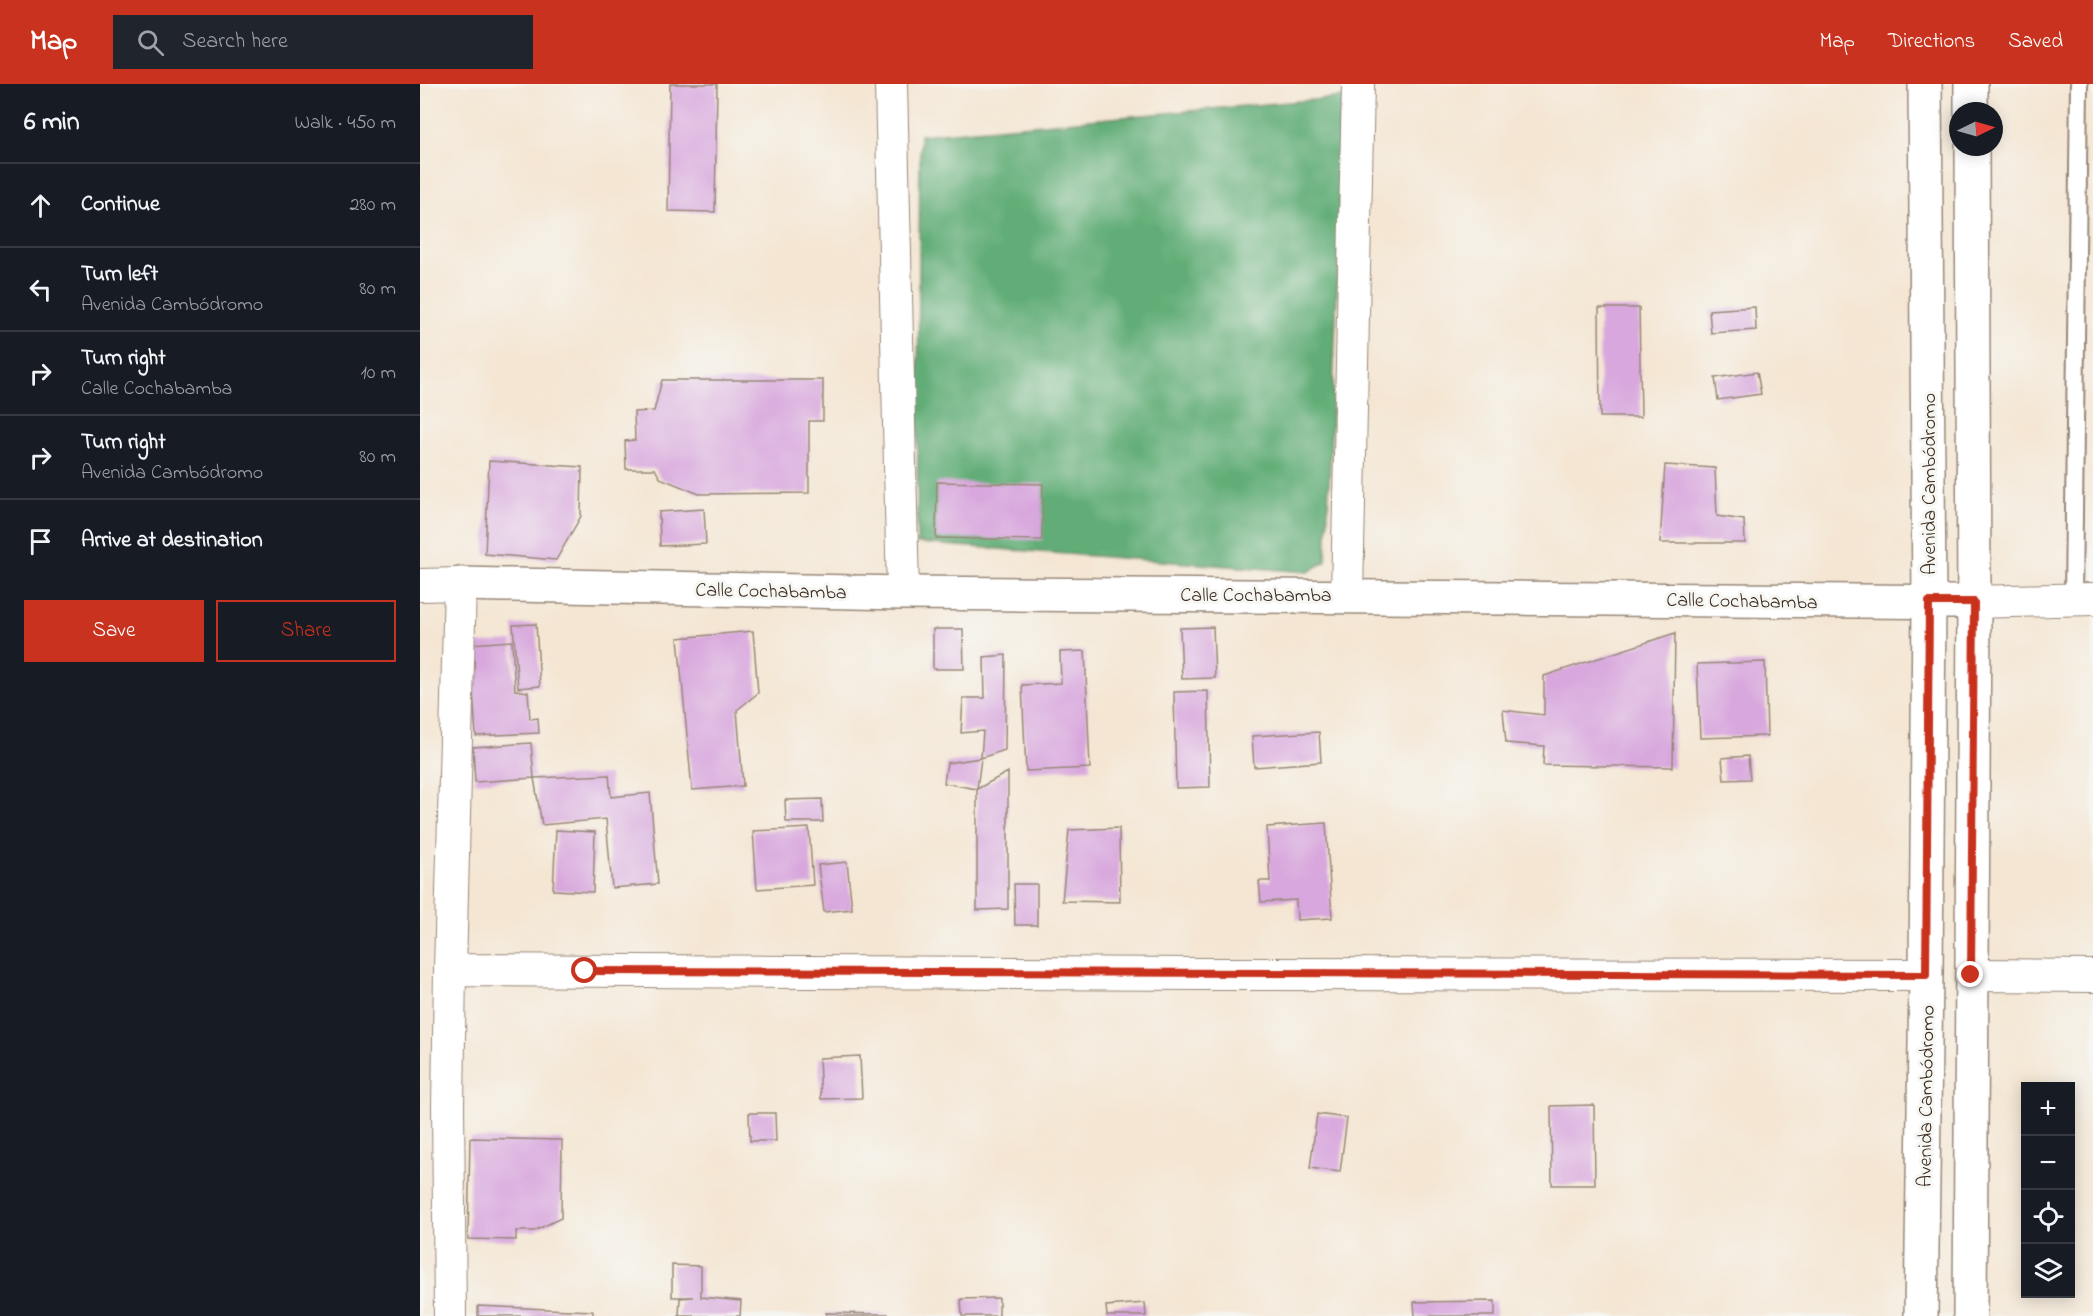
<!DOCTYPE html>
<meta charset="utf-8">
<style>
body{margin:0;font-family:"Indie Flower",sans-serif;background:#20242c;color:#f1f3f6}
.controls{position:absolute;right:18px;bottom:18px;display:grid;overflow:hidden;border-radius:0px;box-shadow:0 3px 15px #0003}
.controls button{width:54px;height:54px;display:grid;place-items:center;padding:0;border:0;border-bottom:2px solid #363941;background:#171b24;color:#f1f3f6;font:30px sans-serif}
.compass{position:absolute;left:1529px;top:18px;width:54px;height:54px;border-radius:50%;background:#171b24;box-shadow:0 3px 15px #0003;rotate:85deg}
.stop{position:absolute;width:18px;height:18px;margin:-14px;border:4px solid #c8321e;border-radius:50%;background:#fff}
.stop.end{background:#c8321e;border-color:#fff;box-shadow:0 2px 6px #0008}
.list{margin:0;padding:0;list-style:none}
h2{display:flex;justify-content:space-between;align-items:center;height:78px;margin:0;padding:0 24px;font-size:26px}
h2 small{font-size:20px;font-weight:400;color:#9ea1a6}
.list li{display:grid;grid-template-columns:39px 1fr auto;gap:18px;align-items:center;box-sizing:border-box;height:84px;padding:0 24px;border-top:2px solid #363941}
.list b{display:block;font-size:22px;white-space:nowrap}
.list p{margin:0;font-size:20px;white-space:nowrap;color:#9ea1a6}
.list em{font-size:20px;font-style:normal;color:#9ea1a6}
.actions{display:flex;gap:12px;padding:18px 24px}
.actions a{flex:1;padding:14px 0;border:2px solid #c8321e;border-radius:0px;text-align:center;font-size:21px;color:#c8321e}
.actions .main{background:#c8321e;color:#fff}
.icon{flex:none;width:33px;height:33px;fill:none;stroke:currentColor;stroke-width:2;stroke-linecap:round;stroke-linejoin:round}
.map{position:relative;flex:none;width:1673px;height:1232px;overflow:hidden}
header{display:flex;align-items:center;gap:36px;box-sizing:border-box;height:84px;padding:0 30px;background:#c8321e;color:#fff}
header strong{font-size:28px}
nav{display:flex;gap:33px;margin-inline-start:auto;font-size:21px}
.search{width:420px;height:54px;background:#20242c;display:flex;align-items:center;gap:15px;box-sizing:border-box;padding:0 21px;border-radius:0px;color:#9ea1a6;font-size:22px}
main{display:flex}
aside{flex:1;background:#171b24}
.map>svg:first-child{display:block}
.forest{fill:#62ad77;stroke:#4e6c4a;stroke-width:1.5}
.building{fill:#d8a7dd}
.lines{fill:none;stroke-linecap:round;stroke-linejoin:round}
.service-casing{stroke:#988878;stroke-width:20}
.minor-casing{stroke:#988878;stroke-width:34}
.tertiary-casing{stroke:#988878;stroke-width:36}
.service{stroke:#fff;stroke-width:16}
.minor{stroke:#fff;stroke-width:32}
.tertiary{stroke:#fff;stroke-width:33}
.route{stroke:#c8321e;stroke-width:8}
.labels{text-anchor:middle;stroke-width:6;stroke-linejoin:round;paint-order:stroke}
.street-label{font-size:20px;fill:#3b2a1e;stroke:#f6f6f2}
</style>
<header>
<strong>Map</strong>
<div class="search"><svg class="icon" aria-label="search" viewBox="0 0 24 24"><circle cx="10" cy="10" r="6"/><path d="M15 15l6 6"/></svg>Search here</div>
<nav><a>Map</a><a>Directions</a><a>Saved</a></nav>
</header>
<main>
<aside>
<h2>6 min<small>Walk · 450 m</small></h2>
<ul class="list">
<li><svg class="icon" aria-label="ahead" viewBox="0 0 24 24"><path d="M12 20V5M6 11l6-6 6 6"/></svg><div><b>Continue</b></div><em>280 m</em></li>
<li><svg class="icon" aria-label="left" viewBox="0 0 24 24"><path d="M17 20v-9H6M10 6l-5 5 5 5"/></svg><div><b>Turn left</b><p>Avenida Cambódromo</p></div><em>80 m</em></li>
<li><svg class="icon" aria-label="right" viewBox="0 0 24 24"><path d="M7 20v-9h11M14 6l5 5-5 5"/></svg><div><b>Turn right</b><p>Calle Cochabamba</p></div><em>10 m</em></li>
<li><svg class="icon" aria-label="right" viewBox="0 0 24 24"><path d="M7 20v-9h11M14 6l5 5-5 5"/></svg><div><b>Turn right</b><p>Avenida Cambódromo</p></div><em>80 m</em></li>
<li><svg class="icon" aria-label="arrive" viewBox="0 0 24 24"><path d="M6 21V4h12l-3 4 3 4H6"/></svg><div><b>Arrive at destination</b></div></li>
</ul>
<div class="actions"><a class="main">Save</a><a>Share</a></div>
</aside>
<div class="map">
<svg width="1673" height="1232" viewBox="0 0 1673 1232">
<rect width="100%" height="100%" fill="#f6f6f2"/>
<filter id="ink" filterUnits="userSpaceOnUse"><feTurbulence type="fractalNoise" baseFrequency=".0167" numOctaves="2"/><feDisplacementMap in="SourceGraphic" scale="12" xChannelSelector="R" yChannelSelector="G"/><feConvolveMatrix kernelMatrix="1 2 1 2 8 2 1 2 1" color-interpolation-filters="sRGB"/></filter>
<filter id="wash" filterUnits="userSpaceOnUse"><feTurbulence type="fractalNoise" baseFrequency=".008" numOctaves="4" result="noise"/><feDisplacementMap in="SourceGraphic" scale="24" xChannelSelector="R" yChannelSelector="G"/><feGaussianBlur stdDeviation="1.35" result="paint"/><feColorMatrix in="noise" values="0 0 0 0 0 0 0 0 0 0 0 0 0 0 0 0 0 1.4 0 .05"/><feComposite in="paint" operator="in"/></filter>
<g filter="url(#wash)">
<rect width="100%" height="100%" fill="#f4e6d3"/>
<path class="forest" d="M925,13L906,477L888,488L497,459L500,51Z"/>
<g id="blocks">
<path class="building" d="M250,0H297L295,128L248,127Z
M1335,223L1336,246L1291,249L1289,226Z
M1179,224H1219L1221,333H1180Z
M1337,288L1341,310L1298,316L1295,294Z
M242,296H403V337H389V409L279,410L240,394L235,385H206L205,357L215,356L214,328L234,327Z
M69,377L162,383L161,432L136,476L65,470Z
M1245,381L1295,384L1297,432L1324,436L1325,459H1240Z
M517,398L623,400L622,456L516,454Z
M284,425L286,460L240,462L239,428Z
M116,540L120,602L98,604L93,541Z
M793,543L795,594L762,595L760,544Z
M513,545H543L544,585H513Z
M333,547L338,609L317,626L323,702L272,706L258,554Z
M1255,549L1253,683L1123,681L1124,662L1086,659L1083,626L1124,631V592Z
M92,557L95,606L108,608L110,635L118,634L119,649L56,652L50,560Z
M665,567L670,684L606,687L602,601L641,599L640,568Z
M586,571L585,666L561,674L563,647L541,649L543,614H565L564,573Z
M1345,578L1347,652L1280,654L1277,580Z
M788,607L790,703L756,704L754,608Z
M899,648L901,678L834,683L832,652Z
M111,659L114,694L55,698L53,663Z
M1328,672L1330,695L1304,696L1302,674Z
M561,674L557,705L524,699L527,679Z
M588,688V825L557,826V705Z
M189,691L191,713L230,709L238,800L192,804L186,735L122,741L114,694Z
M402,715L403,738H366L365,716Z
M906,739L912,834L877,836L876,816L841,818L839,797H850L847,743Z
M389,744L393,801L337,805L333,747Z
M699,744L700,818L642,817L649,746Z
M136,746L175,748L173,808L133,806Z
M427,778L432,825L404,828L398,781Z
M594,800H617V841H595Z
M440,972L442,1014L401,1015L399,974Z
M1174,1021L1175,1101H1132L1131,1022Z
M329,1029H355L356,1057H330Z
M897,1030L927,1034L920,1088L890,1084Z
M50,1054L142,1056L141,1134L114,1147H96V1156L48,1155Z
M252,1181L281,1182V1213L321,1217L320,1232H259L260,1214L273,1213H252Z
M579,1214V1232H542L541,1215Z
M1075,1217V1232H995L994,1218Z
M725,1219L726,1232H687L686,1222Z
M58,1222L173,1227V1232H58Z
M406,1229L468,1230V1232H406Z"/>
</g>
</g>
<g filter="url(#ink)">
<use href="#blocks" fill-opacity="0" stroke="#988878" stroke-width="1.5"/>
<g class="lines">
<g class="service-casing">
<path id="service" d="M1653,515L1659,0"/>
</g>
<g class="minor-casing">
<path id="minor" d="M471,0L483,509
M0,501L40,500L30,886L779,890L1506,891
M927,511L938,0
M1554,518L1673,515
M1551,891L1673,892
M30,1232L28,1023L30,886"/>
</g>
<g class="tertiary-casing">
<path id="tertiary" d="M1551,0V27
M40,500L483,509L1554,518
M1501,1232L1506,891L1509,518L1505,0
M1550,1232L1554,518L1552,63"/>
</g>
<use href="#service" class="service"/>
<use href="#minor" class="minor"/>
<use href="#tertiary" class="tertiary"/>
</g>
</g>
<g class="lines" filter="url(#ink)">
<path class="route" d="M165,887L1506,891L1509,518H1554L1551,891"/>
</g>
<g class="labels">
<g class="street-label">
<text transform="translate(1508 400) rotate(-90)" y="7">Avenida Cambódromo</text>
<text transform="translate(351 506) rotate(1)" y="7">Calle Cochabamba</text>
<text x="836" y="517">Calle Cochabamba</text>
<text transform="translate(1322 516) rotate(1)" y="7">Calle Cochabamba</text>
<text transform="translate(1505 1012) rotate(-89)" y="7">Avenida Cambódromo</text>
</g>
</g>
</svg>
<div class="controls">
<button>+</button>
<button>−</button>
<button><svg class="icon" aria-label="locate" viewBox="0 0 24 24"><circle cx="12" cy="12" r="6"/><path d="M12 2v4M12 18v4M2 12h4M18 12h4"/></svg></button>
<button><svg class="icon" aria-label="layers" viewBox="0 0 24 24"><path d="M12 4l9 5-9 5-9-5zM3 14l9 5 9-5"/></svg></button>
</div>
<svg class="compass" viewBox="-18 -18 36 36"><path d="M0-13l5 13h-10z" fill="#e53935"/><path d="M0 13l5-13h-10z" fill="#9ea1a6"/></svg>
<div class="stop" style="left:165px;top:887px"></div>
<div class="stop end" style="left:1551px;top:891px"></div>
</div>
</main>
